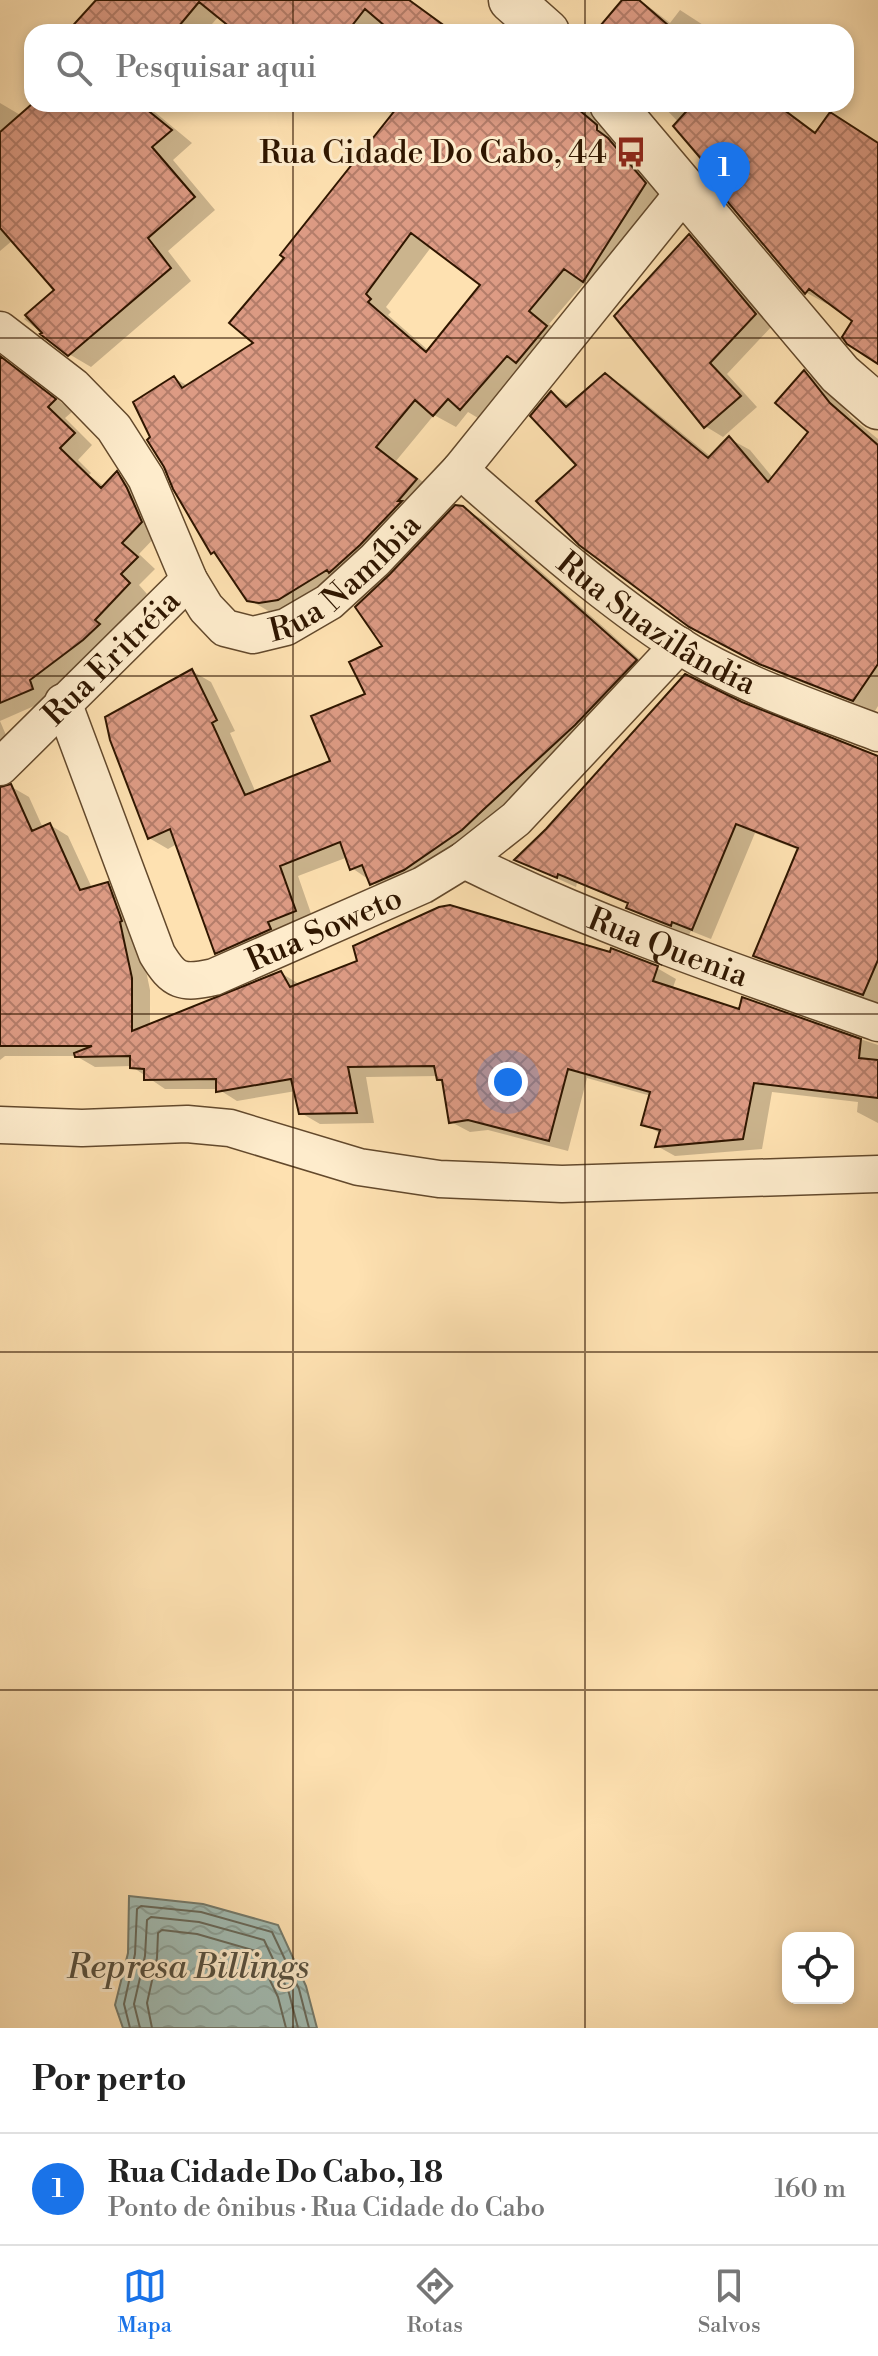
<!DOCTYPE html>
<html lang="pt">
<meta charset="utf-8">
<style>
body{margin:0;font-family:"Libre Bodoni",serif;background:#f2f2f2;color:#222}
.controls{position:absolute;right:24px;bottom:24px;display:grid;overflow:hidden;border-radius:16px;box-shadow:0 4px 12px #0003}
.controls button{width:72px;height:72px;display:grid;place-items:center;padding:0;border:0;border-bottom:2px solid #e0e0e0;background:#fff;color:#222;font:40px sans-serif}
.you{position:absolute;left:508px;top:1082px;width:28px;height:28px;margin:-20px;border:6px solid #fff;border-radius:50%;background:#1a73e8;box-shadow:0 0 0 12px #1a73e833}
.badge{display:grid;place-items:center;width:52px;height:52px;border-radius:50%;background:#1a73e8;color:#fff;font-size:26px;font-weight:700}
.pin{position:absolute;translate:-50% -66px;filter:drop-shadow(0 2px 4px #0008)}
.pin::after{content:'';position:absolute;top:42px;width:28px;height:24px;background:inherit;clip-path:polygon(0 0,100% 0,50% 100%)}
.list{margin:0;padding:0;list-style:none}
h2{display:flex;justify-content:space-between;align-items:center;height:104px;margin:0;padding:0 32px;font-size:34px}
h2 small{font-size:26px;font-weight:400;color:#767676}
.list li{display:grid;grid-template-columns:52px 1fr auto;gap:24px;align-items:center;box-sizing:border-box;height:112px;padding:0 32px;border-top:2px solid #e0e0e0}
.list b{display:block;font-size:30px;white-space:nowrap}
.list p{margin:0;font-size:26px;white-space:nowrap;color:#767676}
.list em{font-size:26px;font-style:normal;color:#767676}
.icon{flex:none;width:44px;height:44px;fill:none;stroke:currentColor;stroke-width:2;stroke-linecap:round;stroke-linejoin:round}
.map{position:relative;flex:none;width:878px;height:2028px;overflow:hidden}
.search{position:absolute;background:#fff;box-shadow:0 4px 12px #0003;left:24px;right:24px;top:24px;height:88px;display:flex;align-items:center;gap:20px;box-sizing:border-box;padding:0 28px;border-radius:24px;color:#767676;font-size:30px}
.sheet{height:216px;background:#fff}
nav{display:flex;justify-content:space-around;align-items:center;box-sizing:border-box;height:112px;border-top:2px solid #e0e0e0;background:#fff;font-size:22px;color:#767676}
nav a{display:grid;justify-items:center;gap:4px}
nav .on{color:#1a73e8}
.map>svg:first-child{display:block}
.water{fill:url(#water-waves);stroke:#747a6b;stroke-width:2}
.shadow{fill:#0003;fill-rule:evenodd}
.lines{fill:none;stroke-linecap:round;stroke-linejoin:round}
.shore{stroke:#68695a;stroke-width:2}
.building{fill:url(#building-cross-hatch);stroke:#2f1600;stroke-width:2;fill-rule:evenodd}
.minor-casing{stroke:#63492c;stroke-width:39}
.tertiary-casing{stroke:#63492c;stroke-width:47}
.minor{stroke:#feeccc;stroke-width:36}
.tertiary{stroke:#feeccc;stroke-width:44}
.grid{fill:none;stroke:#2f1600;stroke-width:2;stroke-opacity:0.55}
.labels{text-anchor:middle;stroke-width:6;stroke-linejoin:round;paint-order:stroke}
.poi-label{font-size:32px;fill:#2f1600;stroke:#feeccc;text-anchor:end}
.street-label{font-size:32px;fill:#2f1600;stroke:#feeccc}
.water-label{font-size:34px;font-style:italic;fill:#57503f;stroke:#feeccc}
</style>
<div class="map">
<svg width="878" height="2028" viewBox="0 0 878 2028">
<defs>
<pattern id="water-waves" width="16" height="10" patternUnits="userSpaceOnUse" patternTransform="scale(2)"><rect width="16" height="10" fill="#a2bcb3"/><path d="M0 5q4-4 8 0t8 0" fill="none" stroke="#8ca198"/></pattern>
<pattern id="building-cross-hatch" width="8" height="8" patternUnits="userSpaceOnUse" patternTransform="scale(2)"><rect width="8" height="8" fill="#dd9b84"/><path d="M0 0l8 8M0 8l8-8" fill="none" stroke="#b47d6a"/></pattern>
</defs>
<rect width="100%" height="100%" fill="#fee1b1"/>
<filter id="stains"><feTurbulence type="fractalNoise" baseFrequency=".0025" numOctaves="4"/><feColorMatrix values="0 0 0 0 .2 0 0 0 0 .09 0 0 0 0 .02 0 0 0 .5 -.17"/></filter>
<radialGradient id="worn" r=".72"><stop offset=".6" stop-color="#630" stop-opacity="0"/><stop offset="1" stop-color="#630" stop-opacity=".3"/></radialGradient>
<path class="water" d="M129,1896L203,1904L278,1925L306,1986L317,2028H123L115,2005L128,1953Z"/>
<path class="shadow" d="M98,0H410L454,32H239L219,16L205,32H70Z
M625,0H640L670,23L680,10L714,32H597Z
M0,103L22,116L35,104H145L192,143L173,160L215,210L168,251L191,281L91,367L69,354L24,319L57,291L13,240L0,251Z
M375,104H581L618,139L666,196L605,293L586,281L549,324L567,339L483,421L468,412L456,427L434,415L396,461L437,493L422,515L282,614L270,612L248,599L219,556L212,552L174,378L188,386L256,343L287,258L394,115ZM432,246L483,285L429,351L388,315L391,312L386,307Z
M661,104H778L817,133L878,145V362L855,321L829,301L827,304L807,293L772,252L756,203Z
M689,236L707,246L773,325L727,374L757,407L723,437L705,426Z
M0,357L73,411L65,418L92,445L78,460L91,473L89,475L105,487L117,474L136,485L159,533L139,554L155,569L139,585L147,594L112,631L102,650L47,691L50,699L0,721L9,742L0,770Z
M805,373L825,385L851,417L878,439V706L875,711L782,675L712,638L578,465L552,393L571,405L605,375L625,387L711,457L730,439L750,450L773,478L810,432Z
M462,508L482,519L654,672L594,736L391,895L352,868L348,857L298,876L314,922L235,963L216,952L177,844L168,849L149,838L192,671L211,682L235,731L230,733L256,793L333,762L368,695L385,647Z
M767,715L878,758V1003L774,966L755,955L799,850L755,833L711,939L691,931L689,935L647,918L628,908L629,904L577,883L576,887L517,860Z
M10,786L29,797L43,828L50,825L68,836L92,888L107,884L126,895L138,932L150,990V1026L281,973L299,984L657,968L676,979L672,990L740,1012L743,999L878,1045V1123L857,1112L858,1102L772,1092L762,1149L675,1156L657,1146L661,1134L644,1124L651,1096L587,1078L568,1151L488,1130L470,1132L451,1122L445,1083L438,1076L366,1077L374,1123L320,1124L301,1113L296,1091L237,1101L218,1089H165L131,1066L95,1067L76,1056H5L0,1060V788Z"/>
<g class="lines">
<path class="shore" d="M130,2028L124,2004L135,1954L137,1909L141,1906L201,1912L272,1932L299,1989L309,2028
M140,2028L134,2004L145,1956L147,1920L151,1917L199,1922L264,1940L289,1993L298,2028
M152,2028L147,2003L157,1958L158,1933L162,1930L197,1934L256,1951L278,1997L286,2028"/>
</g>
<path class="building" d="M96,0H409L453,32H392L365,9L347,32H236L199,2L174,32H67Z
M622,0H639L676,32H595Z
M32,104H140L172,130L152,147L195,197L148,238L171,268L68,356L40,334L42,333L25,315L54,290L0,228V132Z
M400,104H572L597,125V130L608,138L646,183L583,282L564,269L529,311L547,326L516,363L507,356L460,410L448,399L433,416L415,400L376,447L417,479L398,501H402L360,545L329,573L327,570L278,600L259,603L247,601L214,552L211,554L173,489L164,467L147,440L150,437L133,402L174,376L182,388L253,343L229,323L284,258L280,255ZM411,233L480,285L426,352L368,302L371,299L366,294Z
M693,104H776L815,133L830,112L878,143V364L847,344L842,337L852,321L809,289L805,294L721,194L726,188L673,126Z
M689,234L756,314L710,363L741,396L704,428L614,316Z
M0,356L56,399L48,407L75,433L60,448L101,488L117,471L127,488L142,522L122,543L138,557L121,574L130,583L95,620L100,624L83,640L30,680L33,689L0,703Z
M804,370L830,403L878,445V664L853,701L759,664L689,627L579,545L536,501L576,465L530,416L551,391L566,407L605,373L708,458L729,436L768,482L808,432L775,403Z
M455,505L463,506L637,660L575,725L483,810L462,830L404,870L370,885L362,865L350,870L340,842L280,866L296,911L268,922L271,929L215,954L170,829L148,839L110,740L105,717L192,669L217,720L212,723L245,795L330,761L311,716L365,694L349,662L382,646L355,607L390,574Z
M685,674L742,702L878,756V960L863,995L753,956L798,848L736,824L692,930L672,922L671,926L626,908L628,903L558,874L557,878L514,860L546,829Z
M11,784L32,831L50,823L80,890L108,882L122,921L120,922L132,978V1031L281,971L290,987L357,961L353,946L439,907L450,905L610,952L611,948L658,966L653,981L739,1009L742,997L861,1039L859,1058L878,1060V1098L754,1083L743,1139L655,1147L660,1130L641,1125L650,1092L568,1069L549,1141L468,1120L449,1123L442,1080H437L434,1066L348,1067L357,1113L299,1114L291,1079L216,1092V1079L144,1080V1069L130,1068V1056L75,1057L74,1053L92,1046H0V787Z"/>
<g class="lines">
<g class="minor-casing">
<g id="minor">
<path id="s1" d="M0,330L74,387L114,428L146,478L189,580L206,608L225,628L253,635L286,627L329,602L375,560L460,470L685,191"/>
<path id="s2" d="M460,470C530,531 600,594 678,645C739,684 811,707 878,733"/>
<path id="s3" d="M63,702L157,954C174,982 182,984 214,977L423,885L464,860L516,819L679,645"/>
<path id="s4" d="M0,767L189,580"/>
<path id="s5" d="M464,860C597,926 738,973 878,1023"/>
<path d="M0,1125L82,1128L187,1124L230,1128L359,1167L439,1179L562,1184L878,1174"/>
</g>
</g>
<g class="tertiary-casing">
<path id="tertiary" d="M511,0L547,32
M612,104L840,374L878,407"/>
</g>
<use href="#minor" class="minor"/>
<use href="#tertiary" class="tertiary"/>
</g>
<path class="grid" d="M293,0V32M585,0V32M293,104V2028M585,104V2028M0,338H878M0,676H878M0,1014H878M0,1352H878M0,1690H878"/>
<defs>
<g id="bus-bare" transform="scale(2.4)"><path d="M-5-6H5V4H4V6H2V4H-2V6H-4V4H-5ZM-3.5-4V0h7V-4ZM-3.5 1.2v1.5H-2V1.2ZM2 1.2v1.5H3.5V1.2Z" fill="#8f2418" stroke="#feeccc" stroke-width="2.5" paint-order="stroke"/></g>
</defs>
<g fill-rule="evenodd">
<use href="#bus-bare" x="631" y="152"/>
</g>
<g class="labels">
<g class="poi-label">
<text x="607" y="163">Rua Cidade Do Cabo, 44</text>
</g>
<g class="street-label">
<text dy="11" stroke="none"><textPath href="#s1" startOffset="520">Rua Namíbia</textPath></text>
<text dy="11" stroke="none"><textPath href="#s2" startOffset="250">Rua Suazilândia</textPath></text>
<text dy="11" stroke="none"><textPath href="#s4" startOffset="156">Rua Eritréia</textPath></text>
<text dy="11" stroke="none"><textPath href="#s3" startOffset="458">Rua Soweto</textPath></text>
<text dy="11" stroke="none"><textPath href="#s5" startOffset="222">Rua Quenia</textPath></text>
</g>
<g class="water-label">
<text x="188" y="1978">Represa Billings</text>
</g>
</g>
<rect width="100%" height="100%" filter="url(#stains)"/>
<rect width="100%" height="100%" fill="url(#worn)"/>
</svg>
<div class="controls">
<button><svg class="icon" aria-label="locate" viewBox="0 0 24 24"><circle cx="12" cy="12" r="6"/><path d="M12 2v4M12 18v4M2 12h4M18 12h4"/></svg></button>
</div>
<div class="you"></div>
<div class="pin badge" style="left:724px;top:208px">1</div>
<div class="search"><svg class="icon" aria-label="search" viewBox="0 0 24 24"><circle cx="10" cy="10" r="6"/><path d="M15 15l6 6"/></svg>Pesquisar aqui</div>
</div>
<section class="sheet">
<h2>Por perto<small></small></h2>
<ul class="list">
<li><span class="badge">1</span><div><b>Rua Cidade Do Cabo, 18</b><p>Ponto de ônibus · Rua Cidade do Cabo</p></div><em>160 m</em></li>
</ul>
</section>
<nav>
<a class="on"><svg class="icon" aria-label="map" viewBox="0 0 24 24"><path d="M3 6l6-2 6 2 6-2v14l-6 2-6-2-6 2zM9 4v14M15 6v14"/></svg>Mapa</a>
<a><svg class="icon" aria-label="directions" viewBox="0 0 24 24"><path d="M12 3l9 9-9 9-9-9zM9 14v-3h6M13 9l2 2-2 2"/></svg>Rotas</a>
<a><svg class="icon" aria-label="saved" viewBox="0 0 24 24"><path d="M7 4h10v16l-5-4-5 4z"/></svg>Salvos</a>
</nav>
